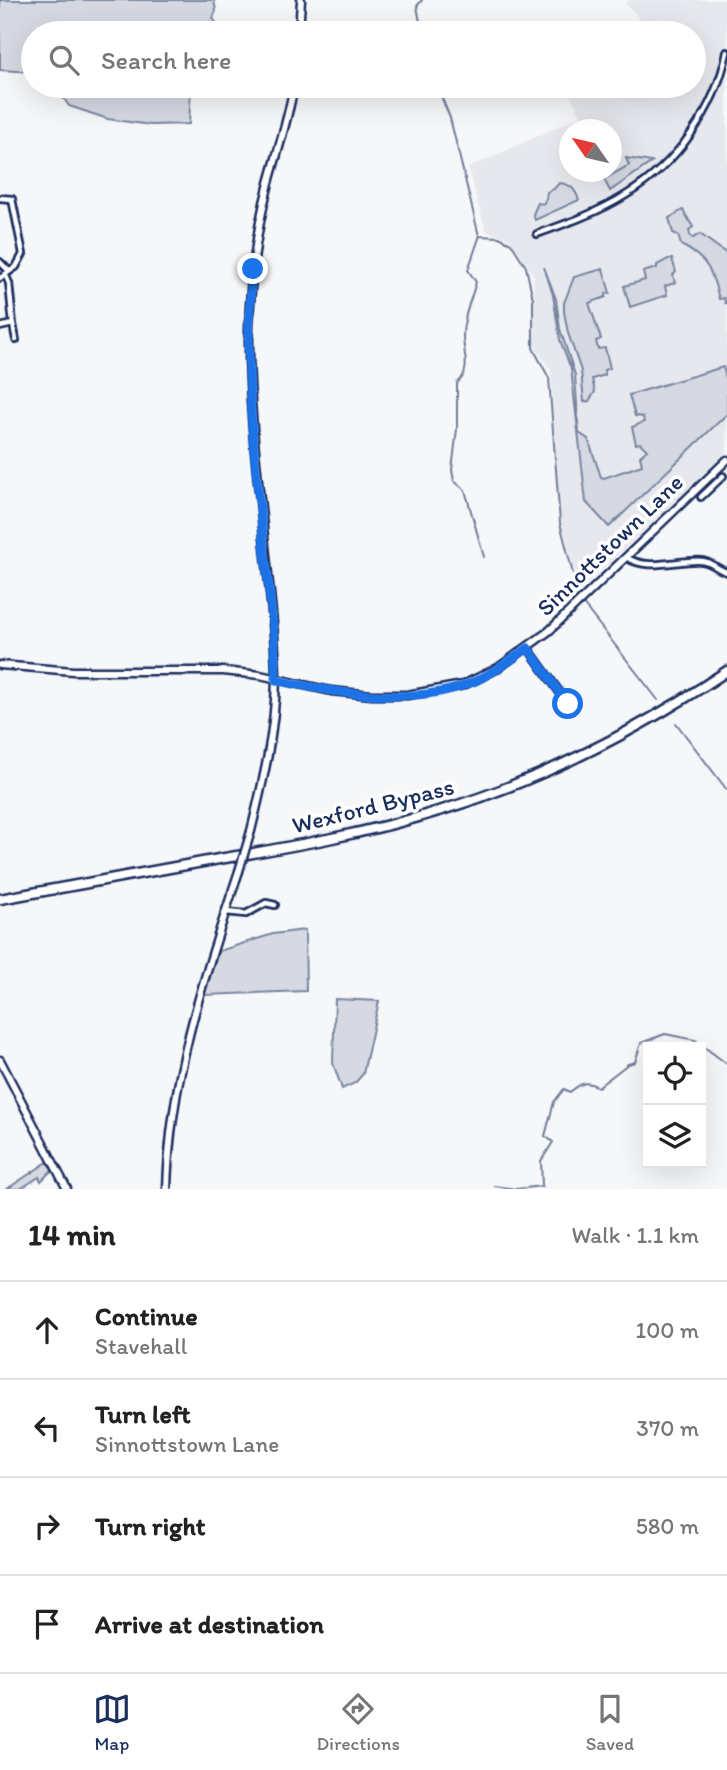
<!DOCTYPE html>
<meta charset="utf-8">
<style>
body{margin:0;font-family:Itim,sans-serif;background:#f6f6f6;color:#222}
.controls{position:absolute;right:21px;bottom:21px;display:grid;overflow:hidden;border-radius:0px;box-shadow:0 7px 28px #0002}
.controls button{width:63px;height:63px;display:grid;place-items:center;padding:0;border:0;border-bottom:2px solid #e0e0e0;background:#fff;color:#222;font:35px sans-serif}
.compass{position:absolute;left:559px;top:119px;width:63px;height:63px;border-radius:50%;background:#fff;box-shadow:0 7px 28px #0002;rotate:304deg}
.stop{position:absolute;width:21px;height:21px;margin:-16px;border:5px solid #1a73e8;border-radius:50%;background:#fff}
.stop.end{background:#1a73e8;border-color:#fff;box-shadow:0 2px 7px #0008}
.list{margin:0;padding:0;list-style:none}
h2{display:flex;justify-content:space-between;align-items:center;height:91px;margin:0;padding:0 28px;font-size:30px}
h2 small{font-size:23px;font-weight:400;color:#767676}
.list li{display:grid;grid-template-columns:46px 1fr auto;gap:21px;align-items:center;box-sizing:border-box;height:98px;padding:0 28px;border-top:2px solid #e0e0e0}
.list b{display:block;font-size:26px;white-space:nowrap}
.list p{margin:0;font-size:23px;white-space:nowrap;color:#767676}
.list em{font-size:23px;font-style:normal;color:#767676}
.icon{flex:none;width:38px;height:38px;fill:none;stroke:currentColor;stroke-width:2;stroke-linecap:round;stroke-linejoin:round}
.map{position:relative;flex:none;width:727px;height:1189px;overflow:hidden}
.search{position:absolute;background:#fff;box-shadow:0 7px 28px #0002;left:21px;right:21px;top:21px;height:77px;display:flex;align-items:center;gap:18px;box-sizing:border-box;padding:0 24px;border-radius:38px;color:#767676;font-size:26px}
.sheet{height:483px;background:#fff}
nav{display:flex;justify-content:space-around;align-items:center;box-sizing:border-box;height:98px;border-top:2px solid #e0e0e0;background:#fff;font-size:19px;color:#767676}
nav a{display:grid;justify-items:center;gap:4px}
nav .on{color:#1b2f5e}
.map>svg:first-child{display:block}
.built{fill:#e6e8ee;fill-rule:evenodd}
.green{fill:#d6d9e2;stroke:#7884a0;stroke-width:2}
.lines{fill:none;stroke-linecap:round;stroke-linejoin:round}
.stream{stroke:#707c99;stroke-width:2}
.street-casing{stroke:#1b2f5e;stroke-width:10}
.secondary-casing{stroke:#1b2f5e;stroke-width:11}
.highway-casing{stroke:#1b2f5e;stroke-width:13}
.street{stroke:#fff;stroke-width:4.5}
.secondary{stroke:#fff;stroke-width:6}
.highway{stroke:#fff;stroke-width:8}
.secondary-bridge-casing{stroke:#1b2f5e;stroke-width:11;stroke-linecap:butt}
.secondary-bridge{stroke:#fff;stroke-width:6}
.route{stroke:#1a73e8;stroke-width:9}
.labels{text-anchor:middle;stroke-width:7;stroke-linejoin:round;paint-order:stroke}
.street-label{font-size:24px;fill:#1b2f5e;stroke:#fff}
</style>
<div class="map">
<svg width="727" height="1189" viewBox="0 0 727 1189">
<rect width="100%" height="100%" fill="#f6f7f9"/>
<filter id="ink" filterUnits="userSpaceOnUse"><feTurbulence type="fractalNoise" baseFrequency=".0143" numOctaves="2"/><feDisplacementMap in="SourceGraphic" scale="14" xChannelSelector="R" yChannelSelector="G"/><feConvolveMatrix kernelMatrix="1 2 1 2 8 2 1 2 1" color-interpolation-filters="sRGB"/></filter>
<g filter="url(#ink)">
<path class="built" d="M629,0H727V453L580,590L559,514L551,370L531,342L534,276L510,239L486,231L468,168L581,116L566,86H694V33H621L639,18L625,3ZM570,130H612V172H570Z"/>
<path class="green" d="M0,0H214L216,11L213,18L222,33H33V72L0,70Z
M55,86H191L189,124L151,125L108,119L69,106Z
M626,158L652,162L610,191L602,175L606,178L629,165Z
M559,183C571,184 575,189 579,200L535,220L533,214L538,203L543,204L546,199L547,192L554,189Z
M683,210L693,227L689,230L690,236L693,238L700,234L727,254V303H725L724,298L719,299C712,271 708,259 681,245L678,235L673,233L669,218Z
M668,259H672L676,272L673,275L675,283L665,286L667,295L630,307L624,286L645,280L643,272L657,268V265Z
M544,267L556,299L560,329L575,375L579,433L588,439L601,477L604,478L642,465L640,456L647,450L640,443L636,444L632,427L644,422L643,417L635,416L629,395L723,367L727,381V414L609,527L586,502L571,369L560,340L553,295Z
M603,269L610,293L606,294V297L589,303L601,339L596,341L598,349L605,348L610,368L604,370L605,375L592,379L595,392L589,401L584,402L581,371L568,333L564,312V303L574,277Z
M305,930L306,991L204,995L219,951L273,934Z
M335,999L379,1001L363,1074L355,1083L342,1089L333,1063Z
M49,1161L53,1169L41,1181L39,1177L20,1189H7Z"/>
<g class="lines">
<path class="stream" d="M422,33L417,6L422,0
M437,86L450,118L479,236L499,237L511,243L526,267L533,299V348L549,378L560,523L579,597
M479,238L468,270L476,282C471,300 463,317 463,336C463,352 472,372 457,383V429L452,470L454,481L465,490L484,557
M583,604L658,700
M676,723L727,790
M494,1186L517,1189L542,1186L541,1161L553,1142L545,1136L554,1102L564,1089L570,1092C581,1083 586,1080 598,1087L628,1064L635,1062L641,1043L665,1034L695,1040L727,1064"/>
<g class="street-casing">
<path id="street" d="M0,198L12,199L23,254L16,267L0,278
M537,234C568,223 599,212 626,195C677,164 715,110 727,52
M0,262L9,271
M5,274L9,283L13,324
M0,327L13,324L16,340
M701,497L723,476
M626,557C648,572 678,559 702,561C712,562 718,570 727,572
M528,648L568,704
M226,912L246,914L266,903L275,905"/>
</g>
<g class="secondary-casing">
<path id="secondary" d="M299,33L301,0
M0,665L73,671H223L260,675L331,691L372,695H407L463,685L498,668L549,631L727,460
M251,831C263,782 275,731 276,680C276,644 272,609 268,574C260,493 248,411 249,330C250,281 256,231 269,183C278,150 288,119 294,86
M0,1060L67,1189
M167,1189C170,1076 204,977 239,871"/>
</g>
<g class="highway-casing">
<path id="highway" d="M0,899C73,886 146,873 219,859C294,846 369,833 442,810C544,779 639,730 727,671"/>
</g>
<use href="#street" class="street"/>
<use href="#secondary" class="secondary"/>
<use href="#highway" class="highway"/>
<g class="secondary-bridge-casing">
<path id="secondary-bridge" d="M239,871L251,831"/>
</g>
<use href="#secondary-bridge" class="secondary-bridge"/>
</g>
</g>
<g class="lines" filter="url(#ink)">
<path class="route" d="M253,269C239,386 263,519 274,637L276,680C334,693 416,707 473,682C493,674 510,660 528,648L568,704"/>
</g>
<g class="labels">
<g class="street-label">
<text transform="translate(610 545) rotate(-44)" y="8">Sinnottstown Lane</text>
<text transform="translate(373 806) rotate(-14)" y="8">Wexford Bypass</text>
</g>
</g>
</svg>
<div class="controls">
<button><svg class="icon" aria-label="locate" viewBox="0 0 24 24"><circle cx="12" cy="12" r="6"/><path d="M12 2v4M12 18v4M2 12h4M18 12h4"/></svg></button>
<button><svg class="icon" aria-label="layers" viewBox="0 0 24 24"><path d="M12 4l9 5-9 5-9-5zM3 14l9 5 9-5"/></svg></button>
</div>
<svg class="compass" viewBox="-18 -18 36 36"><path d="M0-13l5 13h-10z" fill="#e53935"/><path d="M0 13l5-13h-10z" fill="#767676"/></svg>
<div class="stop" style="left:568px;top:704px"></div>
<div class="stop end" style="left:253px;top:269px"></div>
<div class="search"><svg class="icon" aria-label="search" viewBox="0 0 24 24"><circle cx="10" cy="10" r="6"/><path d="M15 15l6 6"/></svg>Search here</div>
</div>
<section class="sheet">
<h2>14 min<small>Walk · 1.1 km</small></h2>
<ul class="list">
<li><svg class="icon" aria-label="ahead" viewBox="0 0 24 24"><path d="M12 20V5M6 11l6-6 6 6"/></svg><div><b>Continue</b><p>Stavehall</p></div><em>100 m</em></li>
<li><svg class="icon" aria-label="left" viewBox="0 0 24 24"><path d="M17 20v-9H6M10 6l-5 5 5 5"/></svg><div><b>Turn left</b><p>Sinnottstown Lane</p></div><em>370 m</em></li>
<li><svg class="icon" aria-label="right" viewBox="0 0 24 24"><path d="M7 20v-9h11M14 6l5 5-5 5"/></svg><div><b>Turn right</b></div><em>580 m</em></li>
<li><svg class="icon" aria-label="arrive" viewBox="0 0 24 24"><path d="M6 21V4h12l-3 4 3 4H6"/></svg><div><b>Arrive at destination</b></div></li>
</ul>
</section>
<nav>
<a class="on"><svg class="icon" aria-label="map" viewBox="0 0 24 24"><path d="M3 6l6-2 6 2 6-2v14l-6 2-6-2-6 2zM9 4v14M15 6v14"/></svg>Map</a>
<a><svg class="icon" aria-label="directions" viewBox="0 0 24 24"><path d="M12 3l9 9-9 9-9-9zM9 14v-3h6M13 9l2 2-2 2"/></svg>Directions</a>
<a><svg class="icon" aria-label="saved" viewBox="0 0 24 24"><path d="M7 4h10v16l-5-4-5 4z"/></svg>Saved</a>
</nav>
